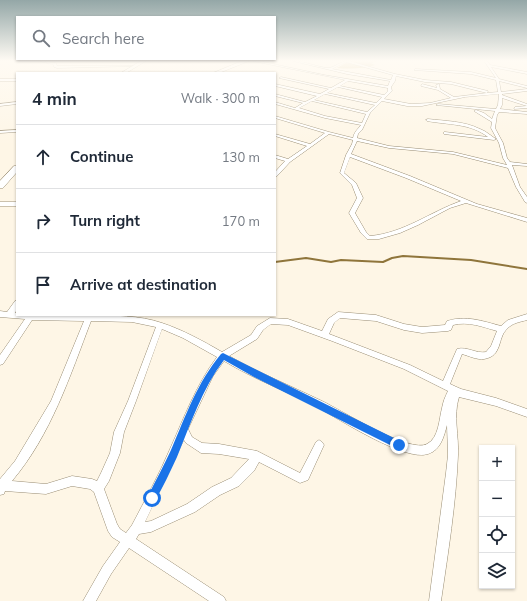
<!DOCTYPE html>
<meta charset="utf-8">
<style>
body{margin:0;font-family:Mulish,sans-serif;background:#f2f2f3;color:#1f2937}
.controls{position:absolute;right:12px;bottom:12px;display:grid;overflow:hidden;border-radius:0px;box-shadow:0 1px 3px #0004}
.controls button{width:36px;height:36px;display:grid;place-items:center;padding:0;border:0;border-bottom:1px solid #e0e1e3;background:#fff;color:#1f2937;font:20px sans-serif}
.stop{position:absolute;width:12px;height:12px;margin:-9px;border:3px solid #1a73e8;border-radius:50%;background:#fff}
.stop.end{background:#1a73e8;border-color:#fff;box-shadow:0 1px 4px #0008}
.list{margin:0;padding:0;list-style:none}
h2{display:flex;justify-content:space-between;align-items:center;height:52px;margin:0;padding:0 16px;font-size:17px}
h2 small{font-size:13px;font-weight:400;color:#747a83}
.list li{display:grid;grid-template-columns:26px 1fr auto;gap:12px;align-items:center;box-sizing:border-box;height:64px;padding:0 16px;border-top:1px solid #e0e1e3}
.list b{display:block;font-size:15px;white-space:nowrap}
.list em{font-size:13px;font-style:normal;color:#747a83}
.icon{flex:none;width:22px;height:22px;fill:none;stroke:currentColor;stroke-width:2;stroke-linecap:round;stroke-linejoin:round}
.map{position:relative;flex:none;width:527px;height:601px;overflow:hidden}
.search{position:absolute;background:#fff;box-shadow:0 1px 3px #0004;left:16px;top:16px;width:260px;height:44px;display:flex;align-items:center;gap:10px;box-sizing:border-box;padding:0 14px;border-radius:0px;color:#747a83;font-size:15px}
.panel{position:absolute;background:#fff;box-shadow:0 1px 3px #0004;left:16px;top:72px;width:260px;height:244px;border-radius:0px}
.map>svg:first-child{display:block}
.green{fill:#dac290}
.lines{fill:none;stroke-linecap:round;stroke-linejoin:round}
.stream{stroke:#8f753b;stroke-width:2}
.minor-casing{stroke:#998d74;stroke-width:1}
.tertiary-casing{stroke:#998d74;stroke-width:1}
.trunk-casing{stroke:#998d74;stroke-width:1}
.minor{fill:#fff;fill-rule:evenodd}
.tertiary{fill:#fff;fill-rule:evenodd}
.trunk{fill:#fff;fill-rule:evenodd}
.route{fill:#1a73e8}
</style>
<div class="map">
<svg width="527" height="601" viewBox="0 0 527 601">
<rect width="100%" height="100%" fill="#fef6e6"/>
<path class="green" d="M349,61H378L371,63L375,65C364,69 349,69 337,68Z"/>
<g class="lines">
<path class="stream" d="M275,262L306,258L331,262L341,260L383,262L392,258L403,256L471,260L527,269"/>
<g class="minor-casing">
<path id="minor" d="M40,61L56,63L57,66H137L57,68L54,67V65Z
M253,61H259L324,75L388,86L390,81L347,74L293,61C305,61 316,67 328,68C334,68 340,61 349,61L395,74L425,80L451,82L488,91L487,93L498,92L496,80L471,74L414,70L415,69L471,72L496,78L484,61H487L490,65L527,72V74L491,67L499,79L527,86V88L499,81L501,92L527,89V91L502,94V95L527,104V108L514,109L515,107L527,106L502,98V105L500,109L527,112V114L499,112L497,115L495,128L503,143L507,158L510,162L527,164V166L512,165L520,187L527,197V203L525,202L516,187L508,168L453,154L389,148L357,141L351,154L410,176L477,204L527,218V222L466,203L450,208L418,225L400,233L379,239H367L361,233L349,213L357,198L352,185L340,173L346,155L352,144L353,140L329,134L290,162L277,176H275V172L285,161L275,158V155L288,159L307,146L275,136V134L310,144L325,133L275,118V116L329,132L353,138C354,132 358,129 361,125L325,118L275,104V102L295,108L303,103L275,96V94L305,102L317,96L275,86V84L320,94L329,89L279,78L281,77L331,88L345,80ZM346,62L393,75L391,80L332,69ZM396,76L425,82L451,84L487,93L454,97L440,89L439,84L436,85L437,88L422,84L421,86L438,90L451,98L430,103L411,104L384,99L392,91L391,87L395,81ZM348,81L388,88V91L384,95L340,86ZM338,87L382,97L376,103L327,93ZM325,94L375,105L367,112L314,100ZM499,94L498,105L496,109L438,104L436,105L495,111L492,119L484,113L476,110L474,111L492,122L491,128L499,143L503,158L507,165L453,152L389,146L357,138L358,134L362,130L370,113L382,101L407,106H422L465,97ZM312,101L366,114L362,123L325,116L299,108ZM350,157L406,178L461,201C430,212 404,233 370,236L366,232L355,213L363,198L356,183L344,173Z
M0,79H17V81H0Z
M17,102V104L0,106V104Z
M428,119C445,121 464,121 480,129C486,131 491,136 496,139L494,140L444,134V132H445L488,137C470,123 448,125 427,121L426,120Z
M17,130V132L0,133V131Z
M0,202H17V206H0Z
M17,300V309L15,313H17V315C41,315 66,315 90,315C114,316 139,315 162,323C183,330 203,341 222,352L251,335L257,326L270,318L288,319L322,331L328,319L338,312L376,315L404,324L422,327L445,325L447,321C466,315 482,321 501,326L508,320L527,314V320C520,322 512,323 507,329C497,338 503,356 484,359C477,360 469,356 462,354L450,384L461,389L496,398L527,409V417L496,406L459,397C453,416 459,436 458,455C456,504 448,553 441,601H429L446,473L448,455L447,425C444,436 441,450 428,454C405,462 339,419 317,407C286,391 254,379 224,361L213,376L188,429L192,437L202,443L219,444L257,451L300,473L316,442L319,440L322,442L324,445L308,480L300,483L259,462L254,471L239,486L220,495L195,512L151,532L139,534L136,539L224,597L226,601H209L129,548L111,574L96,601H83L103,566L120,542L112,537L108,531L94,492L90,489L72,486L46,494L5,491L4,494L0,495V479L15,461L51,401L84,321L32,320L3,364L0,365V355L25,319L0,317V311L7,312L15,301ZM340,318L376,321L404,330L422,333L448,331L451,330L453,325C468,321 483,327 497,331L491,346L486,352C476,354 467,346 457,349L443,381L410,365L329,334L334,323ZM91,321L132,322L156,327L128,401L114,432L110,453L101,473L97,481L92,479L72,476L46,484L12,481C51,435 70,376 91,321ZM271,324L288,325L332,341L404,369L448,391C445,397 443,402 442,408C439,419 439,438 427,444C410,454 341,410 322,401C291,386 259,373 229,356L257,339L263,330ZM162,329L183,338L217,357C196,385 184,418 170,449C159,475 145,500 132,525L126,533L120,529L117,524L104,489L109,481L120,453L124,432L136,401ZM184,440L186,443L201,453L219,454L249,459L231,478L212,487L187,504L151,521L145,522Z"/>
</g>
<g class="tertiary-casing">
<path id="tertiary" d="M141,61H146L126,73H121Z"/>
</g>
<g class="trunk-casing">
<path id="trunk" d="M242,61H249L219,73H213Z
M14,166H17V172L3,188H0V181Z"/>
</g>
<use href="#minor" class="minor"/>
<use href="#tertiary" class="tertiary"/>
<use href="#trunk" class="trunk"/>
</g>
<linearGradient id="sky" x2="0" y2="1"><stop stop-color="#94a7a7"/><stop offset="0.42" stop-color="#fffbf4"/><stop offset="1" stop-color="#fffbf4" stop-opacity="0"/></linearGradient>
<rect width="527" height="145" fill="url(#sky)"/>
<path class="route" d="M223,353L402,442L404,445L402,448L399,450L396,448L254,377L224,360C202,389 191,423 177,457C170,472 163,487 155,501L152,503L149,501L147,498L149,494C156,480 164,465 171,450C186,415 197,383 221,354Z"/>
</svg>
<div class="controls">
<button>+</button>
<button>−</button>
<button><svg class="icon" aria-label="locate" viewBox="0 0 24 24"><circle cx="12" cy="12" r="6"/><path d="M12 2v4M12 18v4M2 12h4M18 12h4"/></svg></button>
<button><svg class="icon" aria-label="layers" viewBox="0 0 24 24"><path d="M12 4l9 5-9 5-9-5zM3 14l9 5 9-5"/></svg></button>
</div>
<div class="stop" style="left:152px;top:498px"></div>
<div class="stop end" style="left:399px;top:445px"></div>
<div class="search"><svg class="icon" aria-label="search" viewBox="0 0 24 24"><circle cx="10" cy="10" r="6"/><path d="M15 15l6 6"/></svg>Search here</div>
<section class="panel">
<h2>4 min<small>Walk · 300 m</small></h2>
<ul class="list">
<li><svg class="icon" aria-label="ahead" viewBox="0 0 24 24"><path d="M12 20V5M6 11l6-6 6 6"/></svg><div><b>Continue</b></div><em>130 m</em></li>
<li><svg class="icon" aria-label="right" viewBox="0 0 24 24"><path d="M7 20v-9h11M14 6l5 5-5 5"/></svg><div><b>Turn right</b></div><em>170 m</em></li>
<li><svg class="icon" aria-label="arrive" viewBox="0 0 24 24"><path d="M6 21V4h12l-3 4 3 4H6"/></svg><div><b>Arrive at destination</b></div></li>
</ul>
</section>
</div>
